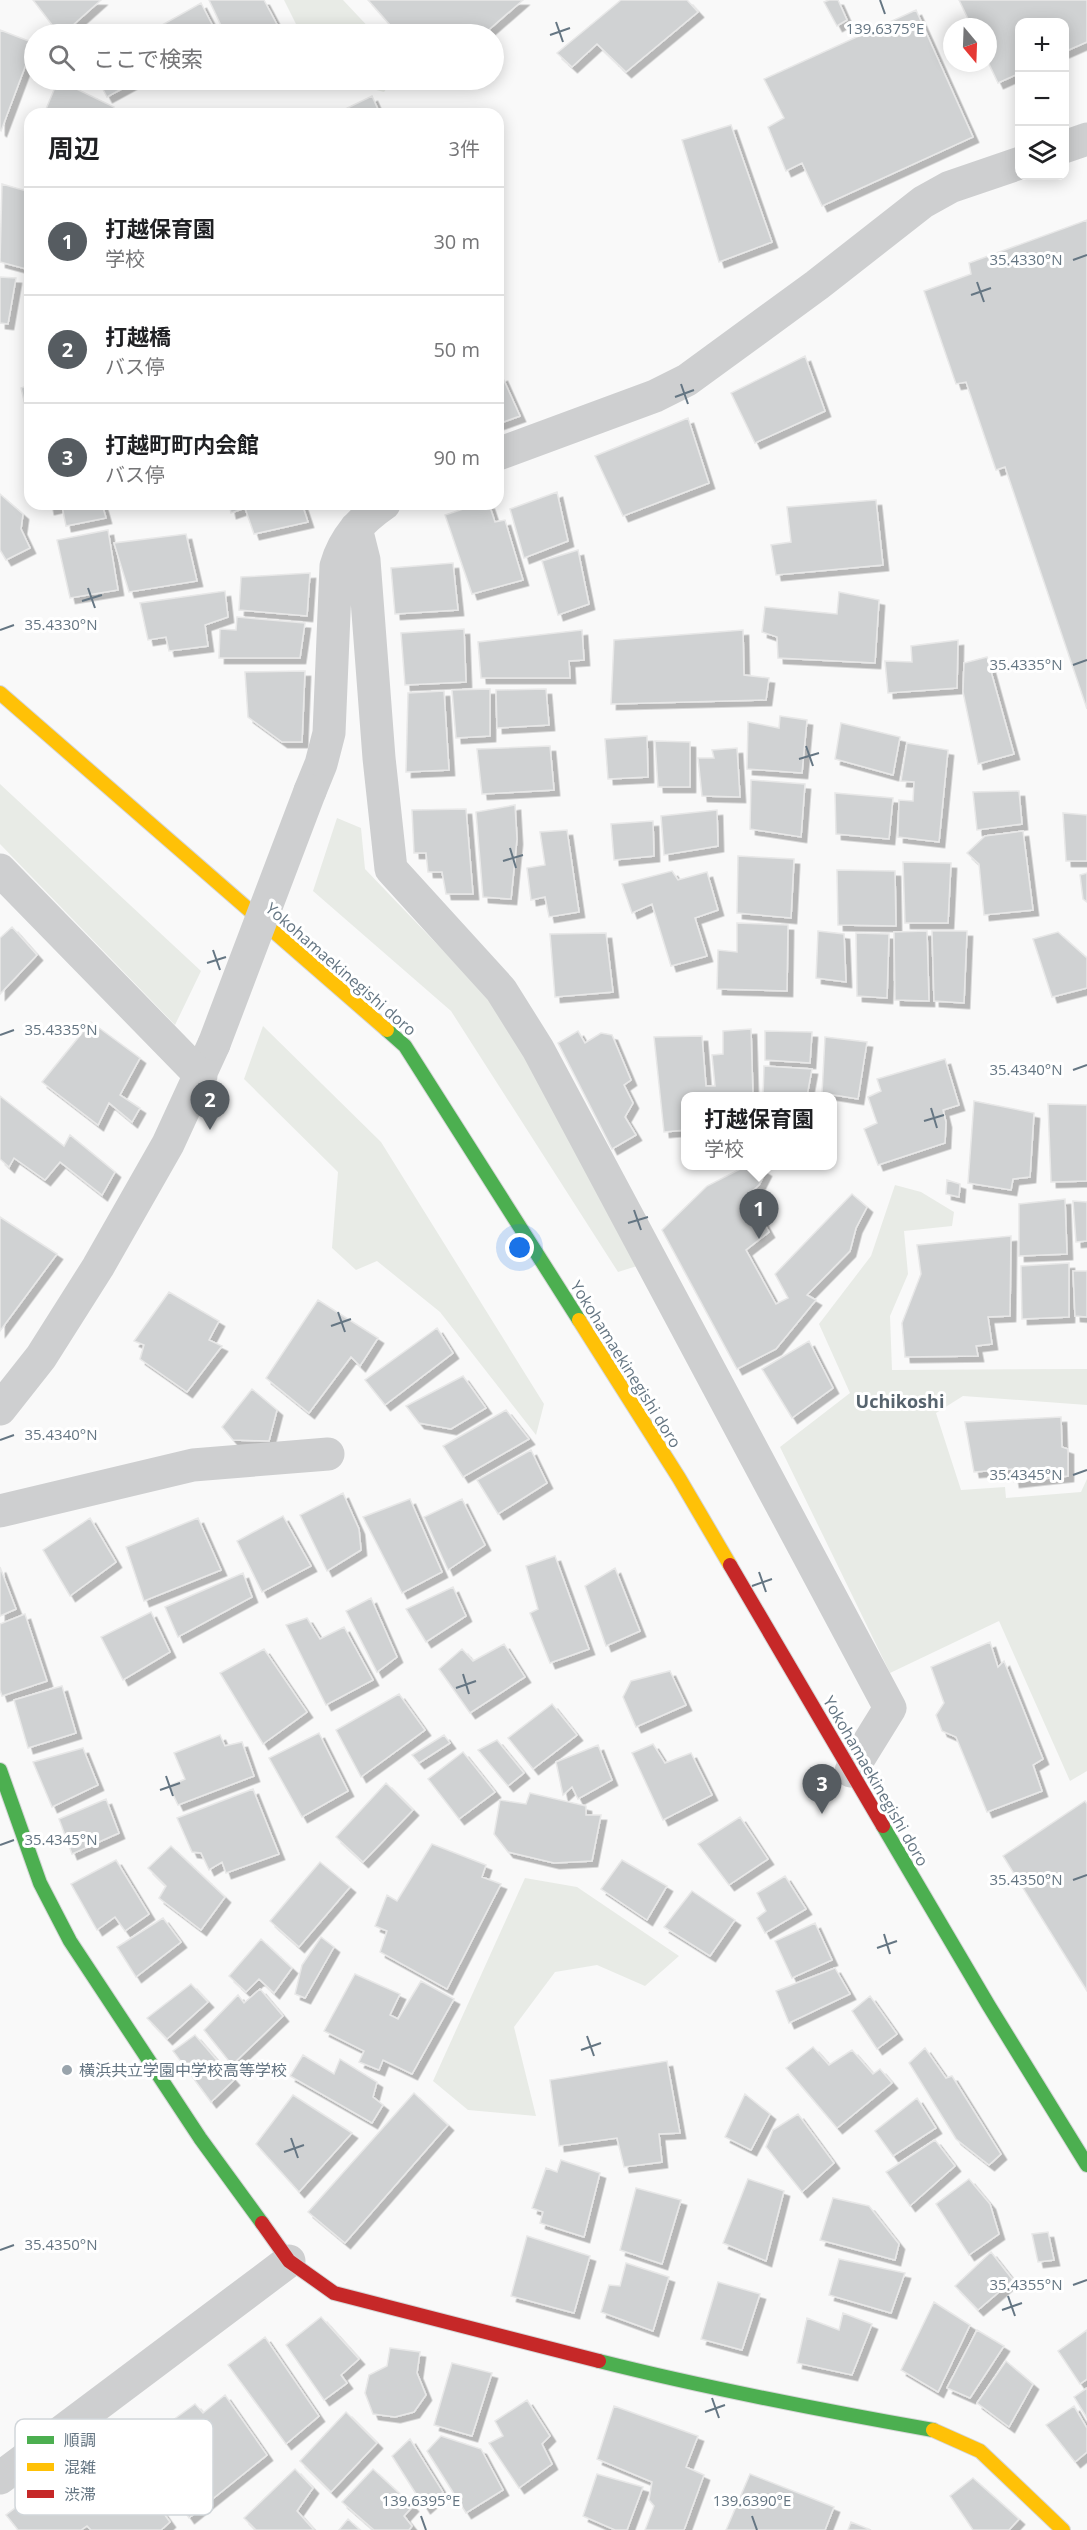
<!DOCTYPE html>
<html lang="ja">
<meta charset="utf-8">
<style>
body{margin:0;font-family:"Open Sans","Noto Sans JP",sans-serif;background:#f6f6f6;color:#202124}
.controls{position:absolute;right:18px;top:18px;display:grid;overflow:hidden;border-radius:12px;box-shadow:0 3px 15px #0003}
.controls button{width:54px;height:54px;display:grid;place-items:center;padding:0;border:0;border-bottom:2px solid #e0e0e0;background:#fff;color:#202124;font:30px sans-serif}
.compass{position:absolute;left:943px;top:18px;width:54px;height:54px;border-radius:50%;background:#fff;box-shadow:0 3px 15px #0003;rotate:161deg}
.you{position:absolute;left:520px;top:1248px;width:21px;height:21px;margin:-15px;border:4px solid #fff;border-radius:50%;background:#1a73e8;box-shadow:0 0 0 9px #1a73e833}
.badge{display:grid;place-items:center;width:39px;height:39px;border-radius:50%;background:#565c61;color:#fff;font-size:20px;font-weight:700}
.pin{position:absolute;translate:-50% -50px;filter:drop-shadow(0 2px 3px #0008)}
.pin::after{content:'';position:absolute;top:32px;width:21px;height:18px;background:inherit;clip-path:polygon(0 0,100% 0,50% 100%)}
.popup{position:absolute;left:681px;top:1092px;width:156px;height:78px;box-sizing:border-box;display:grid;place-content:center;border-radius:12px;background:#fff;filter:drop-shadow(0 2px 4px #0005);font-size:20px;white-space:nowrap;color:#757577}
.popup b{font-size:22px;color:#202124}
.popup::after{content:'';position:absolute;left:50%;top:100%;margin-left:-12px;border:12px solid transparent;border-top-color:#fff}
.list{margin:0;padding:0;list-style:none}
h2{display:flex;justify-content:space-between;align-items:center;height:78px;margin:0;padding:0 24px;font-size:26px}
h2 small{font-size:20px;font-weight:400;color:#757577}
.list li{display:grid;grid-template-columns:39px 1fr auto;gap:18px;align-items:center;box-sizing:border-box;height:108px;padding:0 24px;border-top:2px solid #e0e0e0}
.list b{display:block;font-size:22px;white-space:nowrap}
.list p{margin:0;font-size:20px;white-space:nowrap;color:#757577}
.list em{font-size:20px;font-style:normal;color:#757577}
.icon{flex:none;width:33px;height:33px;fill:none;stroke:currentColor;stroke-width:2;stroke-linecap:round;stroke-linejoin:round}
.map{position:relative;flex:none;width:1087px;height:2530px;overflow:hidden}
.search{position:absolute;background:#fff;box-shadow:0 3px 15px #0003;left:24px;top:24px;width:480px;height:66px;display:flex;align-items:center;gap:15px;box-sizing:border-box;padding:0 21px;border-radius:33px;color:#757577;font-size:22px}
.panel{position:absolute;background:#fff;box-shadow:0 3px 15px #0003;left:24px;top:108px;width:480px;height:402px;border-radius:18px}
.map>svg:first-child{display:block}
.green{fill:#e8ebe6}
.building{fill:#d0d2d3;stroke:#e8e8e8;stroke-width:1.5;filter:url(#shadow)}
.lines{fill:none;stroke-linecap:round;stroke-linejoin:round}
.fast-casing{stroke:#d5d6d7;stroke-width:16}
.slow-casing{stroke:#d5d6d7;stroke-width:16}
.jam-casing{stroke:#d5d6d7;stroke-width:16}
.street{stroke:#cecfd0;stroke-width:33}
.fast{stroke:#4caf50;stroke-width:14}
.slow{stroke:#ffc107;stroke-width:14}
.jam{stroke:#c62828;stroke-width:14}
.street-bridge{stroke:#cecfd0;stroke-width:33}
.ticks{fill:none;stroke:#657683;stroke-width:2}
.poi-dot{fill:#99a4ac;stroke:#fff;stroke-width:2}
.labels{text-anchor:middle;stroke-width:6;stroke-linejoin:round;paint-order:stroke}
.street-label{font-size:16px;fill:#657683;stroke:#fff}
.poi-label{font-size:16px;fill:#657683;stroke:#fff;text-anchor:start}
.neighbourhood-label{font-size:18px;font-weight:bold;fill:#57646e;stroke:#fff}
.key{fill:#fff;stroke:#d1d6da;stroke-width:1.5}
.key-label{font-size:16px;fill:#657683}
.ticks-label{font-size:15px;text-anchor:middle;fill:#657683;stroke:#fff;stroke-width:6;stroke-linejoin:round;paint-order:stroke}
</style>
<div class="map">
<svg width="1087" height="2530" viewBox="0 0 1087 2530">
<defs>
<filter id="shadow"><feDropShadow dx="5.5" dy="5.5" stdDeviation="0" flood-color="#0004"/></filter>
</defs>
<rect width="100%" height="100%" fill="#f9f9f9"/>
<path class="green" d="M284,0H343L375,34H301Z
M337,80H393L384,92Z
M0,784L201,971L175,1025L0,844Z
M337,818L361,828L365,869L500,1010L637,1266L618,1272L451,1011L313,891Z
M263,1026L381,1142L544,1404L536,1435L440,1312L377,1261L356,1270L332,1248L338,1172L244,1079Z
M895,1185L921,1192L954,1212L952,1226L904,1231L908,1274L890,1316L892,1370L1087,1369V1405L963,1396L936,1413L961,1490L1005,1487L1006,1498L1081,1492L1087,1479V1771L1070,1781L999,1621L890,1673L780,1447L850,1393L819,1324L871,1256Z
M525,1878L577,1887L679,1956L645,1986L597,1965L555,1972L514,2027L536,2116L468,2110L433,2081Z"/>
<path class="building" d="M33,0H101L63,34H59Z
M209,0H264L282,34H225Z
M368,0H523L484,34H398Z
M621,0H687L698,12L626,72L597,44L572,67L557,53Z
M829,0H838L847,20L837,26L824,2Z
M959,0H1087V42L1064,52V22H1020V73L998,83L988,62V27H972Z
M201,3L217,34H167L162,25Z
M916,10L973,137L822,206L802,163L786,171L768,127L784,118L764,79Z
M0,30L34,43L1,131L0,130Z
M58,80L114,107L110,114H44Z
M98,80H138L107,97Z
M372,96L380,114H338L337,113Z
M731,125L772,242L719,262L682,140Z
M2,184L30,192V270L0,262Z
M1087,220V709L1005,467L996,470L966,382L956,384L924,291L971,274L969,263Z
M0,277L16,278L8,324L0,323Z
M805,356L825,411L755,443L731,393Z
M502,376L520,416L498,424V378Z
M30,385V427L21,388Z
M688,418L709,483L623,516L595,456Z
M557,492L568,541L524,558L510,509Z
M0,494L23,514L21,529L30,548L6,560L0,550Z
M876,500L883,565L776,575L771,545L791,542L787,507Z
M48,504H102L106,518L66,526L62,506L49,509Z
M229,504H302L308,522L254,534L245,508L231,513Z
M478,504H489L495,522L505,520L523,580L472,594L445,515Z
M108,530L118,590L70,598L57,540Z
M186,534L197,581L129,592L114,543Z
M578,550L589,604L558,615L542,561Z
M453,563L458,610L395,614L391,568Z
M310,573L307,616L239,610L241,577Z
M225,591L228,617L205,625L208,646L169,651L166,637L148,640L140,603Z
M839,592L879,600L875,663L778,658L777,637L762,632L765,607L837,614Z
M237,617L305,623L300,658H219L220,629L236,630Z
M464,629L466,682L405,685L401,633Z
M582,630L584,660L569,661L570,678H481L478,642Z
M743,630L744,675L769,678L766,700L611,704L614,640Z
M958,640L957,688L888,693L885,661L912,662L911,646Z
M987,657L1014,754L978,764L963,692L964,663Z
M305,671L302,742H282L248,717L245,672Z
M490,689V736L456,738L452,690Z
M546,689L549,725L497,728L496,690Z
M444,691L449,770L406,772L408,693Z
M780,716L807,720L802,773L747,769L748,722L779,728Z
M841,723L900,737L893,775L835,759Z
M647,736L648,777L608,779L605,739Z
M655,741L690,742V787H658Z
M907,743L948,750L939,842L898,837L899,800L913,801L914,782L901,781Z
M550,746L554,790L482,794L477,749Z
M737,748L740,797L702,796L698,758H714L712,750Z
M751,780L805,784L801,837L750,829Z
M1019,791L1022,824L977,830L973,792Z
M835,793L893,798L889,839L836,834Z
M515,805L517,839L511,899L483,897L476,812Z
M466,809L473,894H446L442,872H428L426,853H414L412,810Z
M717,810L718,846L664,855L661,816Z
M1063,813L1087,815V861H1066Z
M653,821L654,856L614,860L611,824Z
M567,830L579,912L549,917L545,897L531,900L527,868L545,865L540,832Z
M1023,831L1033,910L984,915L979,864L967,853L985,836Z
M738,856L794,859L791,918L737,913Z
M903,862L951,863L948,923H905Z
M837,870L895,871L896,926L838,925Z
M672,871L678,880L707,872L718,910L695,918L707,956L671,966L652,904L632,913L622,884Z
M1087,873V902L1083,899L1080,875Z
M737,923L788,925L787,991L717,989L718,950L737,952Z
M12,927L37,955L0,994V938Z
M818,931L844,934L846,982L816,978Z
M927,931L929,1001L895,1000L894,932Z
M932,931H967L964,1003L934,1001Z
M1058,932L1087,958V988L1052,997L1033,939Z
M606,933L613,992L555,997L550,934Z
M856,933L889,934L887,998L857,996Z
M91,1022L140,1058L120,1095L140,1108L132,1122L109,1103L98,1125L42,1082Z
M751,1029L753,1096H686V1130L664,1132L654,1037L702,1036L706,1086H715L712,1055L723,1054V1031Z
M578,1031L585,1043L601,1033L612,1035L631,1080L624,1085L633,1103L625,1117L636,1135L612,1149L558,1043Z
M765,1031L812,1032L810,1063L765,1060Z
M825,1037L867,1042L858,1099L822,1093Z
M945,1059L959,1105L943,1110L946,1122L945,1143L878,1165L864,1129L877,1123L868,1097L881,1091L877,1079Z
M764,1066L812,1069L807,1096H763Z
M0,1096L64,1146L70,1135L115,1172L102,1195L60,1162L45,1180L14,1158L9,1167L0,1159Z
M974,1101L1034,1113L1030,1177L1013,1179L1011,1190L968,1183Z
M1048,1104L1087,1105V1181L1051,1182Z
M746,1166H758L766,1171L759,1185L748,1195L769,1232L746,1250L776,1304L788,1298L775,1274L852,1194L867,1207L856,1228L850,1251L807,1295L816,1300L776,1349L737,1369L662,1230L707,1186Z
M947,1180L960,1184L959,1197L946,1194Z
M1065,1199L1067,1254L1019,1256V1204Z
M1073,1201L1087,1202V1241L1076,1242Z
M0,1217L57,1254L0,1331Z
M1011,1236L1010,1316L988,1317L992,1344L976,1346L978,1356L905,1357L902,1323L921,1274L917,1245Z
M1069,1263V1317L1022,1319L1021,1266Z
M1073,1271H1087V1317L1075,1316Z
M169,1292L219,1321L209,1340L222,1346L187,1392L140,1359L144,1345L134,1341Z
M318,1300L378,1338L360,1366L351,1357L309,1413L266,1378Z
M437,1328L453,1353L385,1405L365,1380Z
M809,1341L833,1388L792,1418L762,1369Z
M463,1376L486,1408L451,1429L419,1423L406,1406Z
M252,1389L277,1410L269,1441L233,1440L222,1427Z
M506,1410L529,1439L463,1477L443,1446Z
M1061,1417L1062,1447L1068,1449V1476L1014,1482L1012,1469L974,1472L965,1422Z
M531,1450L547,1483L498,1514L477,1480Z
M343,1493L359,1529L361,1550L327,1571L300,1515Z
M410,1499L442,1572L402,1593L363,1517Z
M462,1499L485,1545L448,1570L424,1517Z
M283,1516L311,1566L262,1592L237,1541Z
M90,1518L116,1562L70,1596L43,1550Z
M198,1518L221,1570L144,1601L126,1547Z
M555,1556L589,1649L550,1663L530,1613L538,1609L526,1566Z
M0,1567L16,1609L0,1616Z
M615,1568L640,1631L606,1646L585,1586Z
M243,1573L252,1597L178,1637L165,1607Z
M453,1587L466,1616L426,1642L406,1609Z
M371,1598L397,1657L377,1672L346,1611Z
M151,1612L170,1652L123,1680L101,1637Z
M25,1614L47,1681L2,1696L0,1690V1624Z
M307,1618L320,1639L344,1627L373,1680L326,1705L286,1625Z
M990,1642L998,1667L1004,1661L1043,1759L1033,1765L1042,1791L987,1812L956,1737L942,1731L936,1715L944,1703L931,1667Z
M504,1644L525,1677L470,1713L439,1669L462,1649L473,1661Z
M264,1649L307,1712L263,1744L220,1673Z
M670,1671L686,1705L636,1727L623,1697L631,1681Z
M62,1686L76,1733L28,1748L14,1700Z
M399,1694L425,1730L361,1777L336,1730Z
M552,1704L577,1735L533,1769L508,1738Z
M319,1733L348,1791L302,1817L269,1758Z
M220,1735L225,1746L242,1742L254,1776L178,1805L169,1786L185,1779L174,1753Z
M444,1735L450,1743L419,1763L412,1755Z
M497,1740L524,1773L508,1786L478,1750Z
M653,1744L665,1763L691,1753L712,1795L663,1820L632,1753Z
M598,1745L612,1780L578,1799L572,1787L563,1795L556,1762Z
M83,1748L98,1785L52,1807L33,1762Z
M463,1752L495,1792L459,1819L428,1779Z
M386,1783L413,1810L363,1862L336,1837Z
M253,1789L279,1854L226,1873L222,1862L209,1870L201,1853L192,1852L177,1818Z
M530,1793L586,1806V1815H601L592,1861L554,1863L508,1852L494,1834L500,1800L526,1804Z
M106,1799L119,1833L72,1854L59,1819Z
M1085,1801L1087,1804V1991L1003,1856Z
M740,1817L768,1859L729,1885L698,1844Z
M432,1844L486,1865L482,1877L501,1884L447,1989L380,1952L387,1931L375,1926L387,1895L397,1901Z
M171,1846L225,1897L201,1930L159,1898L166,1886L148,1868Z
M116,1860L149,1914L125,1931L115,1917L97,1930L71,1884Z
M622,1860L667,1886L647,1920L601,1889Z
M320,1862L350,1887L299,1947L270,1921Z
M785,1876L806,1909L765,1933L757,1918L766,1911L757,1893Z
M692,1891L735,1920L710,1956L664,1927Z
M163,1918L181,1942L136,1977L117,1947Z
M815,1923L832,1960L792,1978L775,1941Z
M321,1937L334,1947L305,1998L295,1994L302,1965Z
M261,1939L292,1968L274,1993L259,1979L246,1992L229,1976Z
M835,1968L850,1994L789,2023L776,1991Z
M355,1974L400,1994L390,2015L398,2019L421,1981L454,1999L412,2074L383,2060L379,2070L359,2062L364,2051L324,2031Z
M191,1984L208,2002L167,2039L147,2018Z
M260,1989L283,2016L232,2065L204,2030L238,1995L244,2003Z
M870,1996L897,2034L877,2049L852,2011Z
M195,2035L234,2080L211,2102L173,2051Z
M813,2047L829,2065L852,2050L873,2074L880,2069L892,2083L837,2128L786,2068Z
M925,2048L946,2078L952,2076L1001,2154L989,2165L956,2139L909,2063Z
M303,2055L334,2074L340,2059L377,2082L373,2097L383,2105L372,2123L290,2076Z
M667,2061L680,2133L659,2134L662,2162L624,2167L617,2138L559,2146L550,2080Z
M414,2093L448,2125L345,2243L308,2212Z
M745,2094L770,2114L751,2150L725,2137Z
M293,2095L352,2133L299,2192L256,2144Z
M917,2098L936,2128L893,2156L875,2131Z
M798,2114L834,2163L802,2192L766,2147L773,2130Z
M935,2140L955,2166L910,2206L886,2172Z
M561,2160L600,2173L584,2237L540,2223L543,2212L532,2208L546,2168L557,2172Z
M748,2179L784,2191L766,2261L723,2243Z
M969,2179L990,2204L999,2234L969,2255L936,2204Z
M636,2188L681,2200L662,2264L620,2250Z
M833,2198L869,2206L899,2244L895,2260L820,2240Z
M1048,2232L1054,2260L1038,2262L1032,2234Z
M527,2236L590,2256L574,2313L511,2296Z
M991,2252L1013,2280L978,2310L955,2286Z
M839,2259L905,2273L891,2313L829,2295Z
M626,2263L669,2277L653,2331L601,2312L609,2285L620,2286Z
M718,2282L760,2294L742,2350L701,2339Z
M934,2302L970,2325L938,2392L901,2370Z
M843,2313L872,2324L852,2375L797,2363L807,2318L839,2330Z
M321,2317L359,2359L341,2375L347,2383L324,2400L286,2345Z
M977,2330L1004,2346L970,2398L947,2388Z
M1087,2330V2379L1080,2384L1058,2351Z
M265,2337L319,2416L286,2444L228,2365Z
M390,2348L420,2352L417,2373L426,2395L414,2412L395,2417L373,2414L365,2393L369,2375L387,2366Z
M1006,2361L1033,2384L1009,2427L977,2403Z
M452,2363L492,2373L472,2436L434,2425Z
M1087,2388V2418L1074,2397Z
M225,2395L267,2455L189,2518L168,2487L173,2482L143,2442L195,2404L203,2413Z
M527,2400L550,2436L542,2444L552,2464L519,2488L489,2443L503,2436L495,2421Z
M614,2406L698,2436L686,2467L704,2475L684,2530H645L654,2506L649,2500L652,2482L597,2459Z
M1074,2406L1087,2428V2452L1075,2462L1046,2425Z
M346,2412L377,2443L331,2492L300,2461Z
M441,2436L481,2449L503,2490L466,2513L427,2451Z
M410,2439L443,2492L425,2508L392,2456Z
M120,2453L170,2522L161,2530H91L87,2526L81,2530H18L6,2515L52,2480L67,2499Z
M295,2469L313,2488L297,2511L314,2530H256L244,2518Z
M373,2469L413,2506L404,2516L412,2526L409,2530H374L342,2502Z
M597,2474L643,2487L627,2530H615L583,2516Z
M750,2474L834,2507L825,2530H726Z
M973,2478L1019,2519L1009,2530H973L950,2496Z
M348,2519L360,2530H339Z
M851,2522L871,2530H848Z"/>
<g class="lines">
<g class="fast-casing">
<path id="fast" d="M387,1030L405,1046L579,1320
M0,1770L40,1883L70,1941L200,2138L262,2223
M883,1826L989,2006L1087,2165
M599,2361C710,2389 820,2410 933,2430"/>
</g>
<g class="slow-casing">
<path id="slow" d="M0,693L387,1030
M579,1320L679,1478L730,1565
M933,2430L980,2451L1063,2530"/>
</g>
<g class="jam-casing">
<path id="jam" d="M730,1565L883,1826
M262,2223L289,2261L334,2293L599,2361"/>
</g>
<path class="street" d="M1064,147L1087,139
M498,454L655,396L687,380L817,285L923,202L950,187L1020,163
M356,528L364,560L379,758L391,869L501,990L538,1049L890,1708L851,1771
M310,791L321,764L329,733L336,566C344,538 361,520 384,504
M0,870L201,1076
M0,1409L41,1357L98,1267L168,1144L214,1044
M0,1511L193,1465L328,1454
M0,2478L289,2261"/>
<use href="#fast" class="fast"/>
<use href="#slow" class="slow"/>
<use href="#jam" class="jam"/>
<path class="street-bridge" d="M214,1044L310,791"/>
</g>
<path class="ticks" d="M880,0L885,14M556,22L563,42M550,35L570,28M1073,260L1087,255M977,282L984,302M971,295L991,288M681,384L688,404M675,397L694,390M88,588L95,608M82,601L102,595M0,630L14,625M1073,665L1087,660M806,746L813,766M799,759L819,753M510,848L516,868M503,861L523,855M213,950L220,970M207,963L226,957M0,1035L14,1030M1073,1070L1087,1065M931,1108L937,1128M924,1121L944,1115M634,1210L641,1230M628,1223L648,1217M338,1312L345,1332M331,1326L351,1319M0,1440L14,1435M1073,1475L1087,1470M759,1572L766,1592M752,1586L772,1579M463,1674L469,1694M456,1688L476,1681M166,1776L173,1796M160,1790L180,1783M0,1845L14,1840M1073,1880L1087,1875M884,1934L890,1954M877,1948L897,1941M587,2036L594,2056M581,2050L601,2043M291,2138L298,2158M284,2152L304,2145M0,2250L14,2245M1073,2285L1087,2280M1008,2296L1015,2316M1002,2310L1022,2303M712,2398L719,2418M705,2412L725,2405M421,2516L426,2530M752,2516L757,2530"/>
<circle class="poi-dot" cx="67" cy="2070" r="6"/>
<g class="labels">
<g class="street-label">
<text transform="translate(341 969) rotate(41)" y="6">Yokohamaekinegishi doro</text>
<text transform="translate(626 1364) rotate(58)" y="6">Yokohamaekinegishi doro</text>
<text transform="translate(876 1781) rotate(60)" y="6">Yokohamaekinegishi doro</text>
</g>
<g class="poi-label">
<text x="79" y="2076">横浜共立学園中学校高等学校</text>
</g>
<g class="neighbourhood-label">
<text x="900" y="1408">Uchikoshi</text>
</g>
</g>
<rect x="15" y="2419" width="198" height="96" rx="9" class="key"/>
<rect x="27" y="2436" width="27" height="8" fill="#4caf50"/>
<rect x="27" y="2463" width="27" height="8" fill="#ffc107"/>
<rect x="27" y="2490" width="27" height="8" fill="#c62828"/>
<g class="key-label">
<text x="64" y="2446">順調</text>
<text x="64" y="2473">混雑</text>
<text x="64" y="2500">渋滞</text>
</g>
<g class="ticks-label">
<text x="885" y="34">139.6375°E</text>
<text x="1026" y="265">35.4330°N</text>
<text x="61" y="630">35.4330°N</text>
<text x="1026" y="670">35.4335°N</text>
<text x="61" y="1035">35.4335°N</text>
<text x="1026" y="1075">35.4340°N</text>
<text x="61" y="1440">35.4340°N</text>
<text x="1026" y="1480">35.4345°N</text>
<text x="61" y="1845">35.4345°N</text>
<text x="1026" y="1885">35.4350°N</text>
<text x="61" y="2250">35.4350°N</text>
<text x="1026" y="2290">35.4355°N</text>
<text x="421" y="2506">139.6395°E</text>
<text x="752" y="2506">139.6390°E</text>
</g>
</svg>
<div class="controls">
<button>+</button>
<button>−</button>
<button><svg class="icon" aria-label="layers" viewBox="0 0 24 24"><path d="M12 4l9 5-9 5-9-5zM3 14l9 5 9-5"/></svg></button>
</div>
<svg class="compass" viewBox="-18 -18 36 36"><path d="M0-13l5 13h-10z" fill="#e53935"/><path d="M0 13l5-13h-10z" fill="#757577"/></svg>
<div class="you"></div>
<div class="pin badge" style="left:759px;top:1239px">1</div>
<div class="popup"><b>打越保育園</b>学校</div>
<div class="pin badge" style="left:210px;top:1130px">2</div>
<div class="pin badge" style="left:822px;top:1814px">3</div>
<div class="search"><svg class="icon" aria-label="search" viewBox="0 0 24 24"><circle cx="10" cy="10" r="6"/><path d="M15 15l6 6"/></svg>ここで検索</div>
<section class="panel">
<h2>周辺<small>3件</small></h2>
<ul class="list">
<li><span class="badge">1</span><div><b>打越保育園</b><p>学校</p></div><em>30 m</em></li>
<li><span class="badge">2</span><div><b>打越橋</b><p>バス停</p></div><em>50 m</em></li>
<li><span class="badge">3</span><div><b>打越町町内会館</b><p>バス停</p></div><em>90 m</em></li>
</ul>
</section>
</div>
